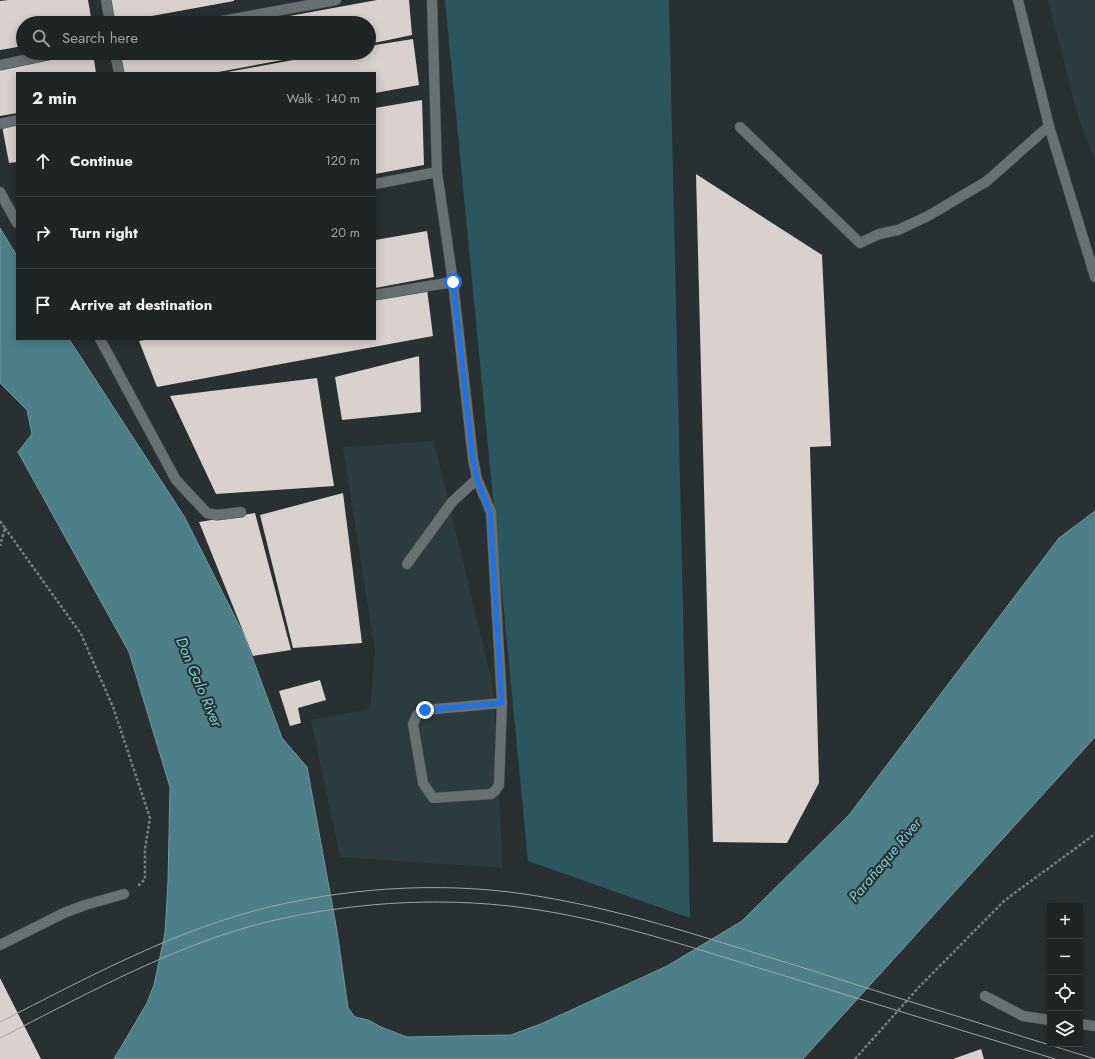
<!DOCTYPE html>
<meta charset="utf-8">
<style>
body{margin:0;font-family:Jost,sans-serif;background:#2c3032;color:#f1f3f6}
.controls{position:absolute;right:12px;bottom:12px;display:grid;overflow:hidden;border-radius:0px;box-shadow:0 2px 10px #0003}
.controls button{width:36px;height:36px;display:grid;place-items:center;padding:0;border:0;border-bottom:1px solid #3c4142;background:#1f2425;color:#f1f3f6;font:20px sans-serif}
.stop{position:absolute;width:12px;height:12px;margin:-9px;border:3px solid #1a73e8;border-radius:50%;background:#fff}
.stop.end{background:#1a73e8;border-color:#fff;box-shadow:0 1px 4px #0008}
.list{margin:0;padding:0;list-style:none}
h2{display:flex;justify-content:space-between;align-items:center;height:52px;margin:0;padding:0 16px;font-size:17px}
h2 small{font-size:13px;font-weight:400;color:#a1a4a7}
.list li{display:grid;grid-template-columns:26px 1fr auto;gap:12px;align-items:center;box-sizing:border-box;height:72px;padding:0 16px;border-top:1px solid #3c4142}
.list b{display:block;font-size:15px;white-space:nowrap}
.list em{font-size:13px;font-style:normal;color:#a1a4a7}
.icon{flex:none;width:22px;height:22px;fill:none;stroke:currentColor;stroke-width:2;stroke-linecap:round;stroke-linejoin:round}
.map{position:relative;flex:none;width:1095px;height:1059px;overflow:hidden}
.search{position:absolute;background:#1f2425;box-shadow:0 2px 10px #0003;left:16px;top:16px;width:360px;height:44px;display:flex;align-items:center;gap:10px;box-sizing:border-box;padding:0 14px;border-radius:22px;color:#a1a4a7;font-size:15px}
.panel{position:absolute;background:#1f2425;box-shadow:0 2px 10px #0003;left:16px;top:72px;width:360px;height:268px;border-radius:0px}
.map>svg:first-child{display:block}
.built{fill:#2c3b3d}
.green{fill:#2b565d}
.water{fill:#4c7f87;stroke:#73989e}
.building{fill:#d8d1cd}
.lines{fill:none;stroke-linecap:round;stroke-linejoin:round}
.minor-casing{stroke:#474c4d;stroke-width:11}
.path{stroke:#787d7e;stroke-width:2.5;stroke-dasharray:3 2;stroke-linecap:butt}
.minor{stroke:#697072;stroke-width:10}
.tram{stroke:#a0a5a6;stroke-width:1}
.route{stroke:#1a73e8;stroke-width:5}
.labels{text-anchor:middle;stroke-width:4;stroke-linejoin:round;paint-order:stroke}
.water-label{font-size:15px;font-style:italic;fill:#78d0dd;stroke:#293031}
</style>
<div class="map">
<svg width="1095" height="1059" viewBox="0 0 1095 1059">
<rect width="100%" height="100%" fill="#293031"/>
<path class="built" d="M1048,0H1095V162L1078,116Z
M434,441L493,686L503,868L340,857L311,720L370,709L375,652L343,447Z"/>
<path class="green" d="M445,0H669L690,918L528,861Z"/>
<path class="water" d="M0,228L17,256V339H69L184,516L244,635L282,738L307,767L337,931L348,1008L355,1017L368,1020L381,1027L407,1037L511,1035L543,1023L667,966L742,921L849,815L1059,538L1095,511V737L803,1059H114L147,1003L154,985L165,933L168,882L170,787L129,652L18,452L32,434L27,410L0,383Z"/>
<path class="building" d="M8,0H88L92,23H23V46L0,50V1Z
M109,0H234V1L113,23Z
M377,0H409L412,35L369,44V23H251Z
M413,39L419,85L375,93V73H222L331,53H369V46Z
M80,53H93L96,73H17V113L0,116V68Z
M118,53H315V54L213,73H121Z
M422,100L424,165L375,174V108Z
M17,123V162L9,163L2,126Z
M696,174L822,255L831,446L810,447L819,783L787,843L713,842Z
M427,231L434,277L375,288V240Z
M427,289L433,336L157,387L139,341L150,339H375V299Z
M419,356L421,412L342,420L335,377Z
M317,378L334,486L216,494L170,396Z
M343,493L362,643L293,648L260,515Z
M255,513L291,650L253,656L199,522Z
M320,680L326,700L298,708L301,723L290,726L279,691Z
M0,978L41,1059H0Z
M981,1049L984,1059H953Z"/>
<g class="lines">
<g class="minor-casing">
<path id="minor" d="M106,0L110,23
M432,0L437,172L453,282L473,459L477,479L491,512L502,703L499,785L495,791L491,794L433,798L423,783L413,724L417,715L425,710L502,703
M1018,0L1049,126L1095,277
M211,23L336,0
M115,53L119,73
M0,65L57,53
M0,124L17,120
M740,127L860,243L879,234L898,230L928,216L987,181L1049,126
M375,184L437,172
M0,192L17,223
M375,295L453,282
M100,339L176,480L207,513L217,515L241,512
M407,564L452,502L477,479
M0,945L64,913L85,905L124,894
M985,996L1023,1016L1050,1020
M1080,1024L1095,1026"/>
</g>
<path class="path" d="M0,521L5,528L0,546
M5,528L81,634L113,707L150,818L145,849V879L138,886
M855,1059L919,987L1005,900L1095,834"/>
<use href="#minor" class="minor"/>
<path class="tram" d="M0,1022C87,978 174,930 269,907C358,886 453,881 543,897C632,912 718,942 804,968C901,999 998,1029 1095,1059
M0,1038C87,994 179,942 275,920C361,901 451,896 539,910C622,923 705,952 785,976C875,1004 965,1031 1055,1059"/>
</g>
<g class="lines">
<path class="route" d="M425,710L502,703L490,512L477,479L473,459L453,282"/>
</g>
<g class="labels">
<g class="water-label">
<text transform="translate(199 682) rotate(67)" y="5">Don Galo River</text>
<text transform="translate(885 860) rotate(-50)" y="5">Parañaque River</text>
</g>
</g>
</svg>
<div class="controls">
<button>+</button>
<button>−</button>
<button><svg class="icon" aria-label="locate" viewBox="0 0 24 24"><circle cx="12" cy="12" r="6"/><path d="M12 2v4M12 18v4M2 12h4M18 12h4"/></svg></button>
<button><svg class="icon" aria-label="layers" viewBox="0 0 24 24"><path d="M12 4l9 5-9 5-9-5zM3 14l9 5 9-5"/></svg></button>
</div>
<div class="stop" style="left:453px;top:282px"></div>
<div class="stop end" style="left:425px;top:710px"></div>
<div class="search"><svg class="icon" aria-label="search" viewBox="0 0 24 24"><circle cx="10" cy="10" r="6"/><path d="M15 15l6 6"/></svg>Search here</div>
<section class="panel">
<h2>2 min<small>Walk · 140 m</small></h2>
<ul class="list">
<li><svg class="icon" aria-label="ahead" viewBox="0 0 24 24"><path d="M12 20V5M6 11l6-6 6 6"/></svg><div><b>Continue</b></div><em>120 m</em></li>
<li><svg class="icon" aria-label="right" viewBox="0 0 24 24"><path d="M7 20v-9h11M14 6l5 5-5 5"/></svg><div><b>Turn right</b></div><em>20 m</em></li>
<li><svg class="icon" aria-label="arrive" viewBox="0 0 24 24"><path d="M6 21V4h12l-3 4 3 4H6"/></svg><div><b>Arrive at destination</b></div></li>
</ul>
</section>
</div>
